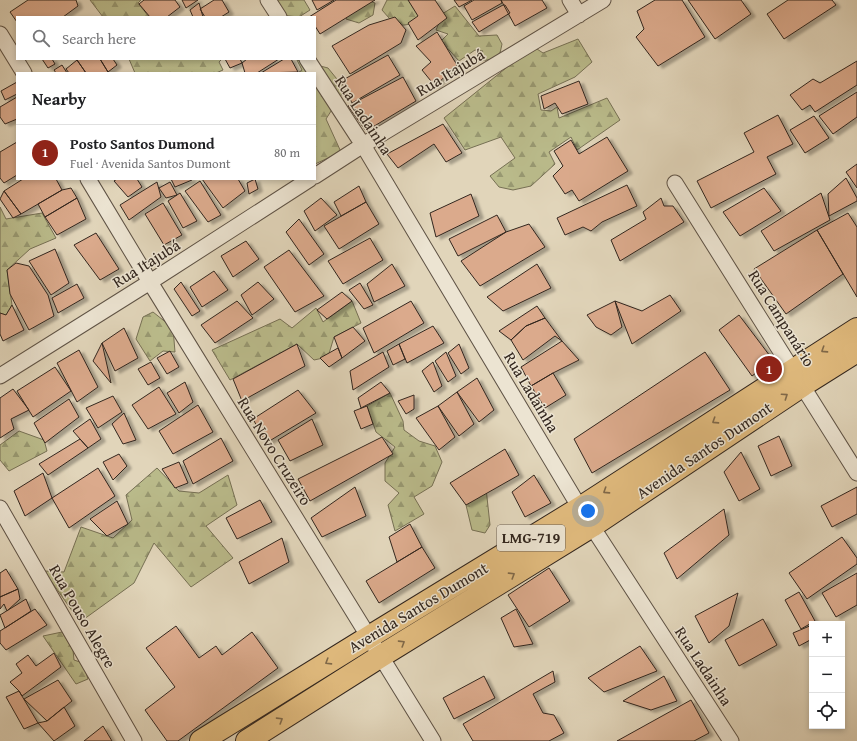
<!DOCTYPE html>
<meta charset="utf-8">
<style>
body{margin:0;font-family:"Gentium Book Plus",serif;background:#f6f6f6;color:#202124}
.controls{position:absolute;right:12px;bottom:12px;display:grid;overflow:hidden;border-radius:0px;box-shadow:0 2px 6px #0003}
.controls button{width:36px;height:36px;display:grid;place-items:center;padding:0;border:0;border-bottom:1px solid #e0e0e0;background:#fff;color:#202124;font:20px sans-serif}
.you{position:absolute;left:588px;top:511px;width:14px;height:14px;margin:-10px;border:3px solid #fff;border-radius:50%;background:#1a73e8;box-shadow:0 0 0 6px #1a73e833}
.badge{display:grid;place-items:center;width:26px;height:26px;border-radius:50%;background:#8f2418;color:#fff;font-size:13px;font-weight:700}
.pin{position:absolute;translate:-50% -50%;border:2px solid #fff;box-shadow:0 1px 4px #0006}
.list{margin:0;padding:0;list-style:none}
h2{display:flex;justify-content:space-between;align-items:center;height:52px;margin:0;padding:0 16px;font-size:17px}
h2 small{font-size:13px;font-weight:400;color:#757577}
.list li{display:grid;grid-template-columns:26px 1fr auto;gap:12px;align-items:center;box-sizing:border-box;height:56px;padding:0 16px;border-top:1px solid #e0e0e0}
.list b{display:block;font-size:15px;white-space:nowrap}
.list p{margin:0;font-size:13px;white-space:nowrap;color:#757577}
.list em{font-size:13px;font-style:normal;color:#757577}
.icon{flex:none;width:22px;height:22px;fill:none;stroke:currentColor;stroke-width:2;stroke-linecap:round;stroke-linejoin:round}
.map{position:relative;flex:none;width:857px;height:741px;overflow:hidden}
.search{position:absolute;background:#fff;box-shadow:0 2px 6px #0003;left:16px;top:16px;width:300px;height:44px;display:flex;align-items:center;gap:10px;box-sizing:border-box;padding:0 14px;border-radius:0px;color:#757577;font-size:15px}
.panel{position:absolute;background:#fff;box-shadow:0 2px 6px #0003;left:16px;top:72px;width:300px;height:108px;border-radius:0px}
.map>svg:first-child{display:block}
.forest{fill:url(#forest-firs);stroke:#767054}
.building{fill:#dbaa8c;stroke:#32261e;filter:url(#shadow)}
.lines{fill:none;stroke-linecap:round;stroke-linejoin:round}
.street-casing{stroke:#5e5245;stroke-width:17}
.primary-casing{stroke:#32261e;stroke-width:24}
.street{stroke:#ece4d2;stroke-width:15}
.primary{stroke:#e0ba7d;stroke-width:22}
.oneway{stroke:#806949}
.labels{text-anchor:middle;stroke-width:3;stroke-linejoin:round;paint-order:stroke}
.shield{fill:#ece4d2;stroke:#6a5f54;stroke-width:1}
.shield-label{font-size:15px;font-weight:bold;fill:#32261e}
.street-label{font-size:16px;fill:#32261e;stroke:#ece4d2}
</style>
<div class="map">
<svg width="857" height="741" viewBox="0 0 857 741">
<defs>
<pattern id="forest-firs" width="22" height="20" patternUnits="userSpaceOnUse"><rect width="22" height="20" fill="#babb8b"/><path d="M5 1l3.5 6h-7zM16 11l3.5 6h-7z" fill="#989871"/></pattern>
<filter id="shadow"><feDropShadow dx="4.5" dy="2.5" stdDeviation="1" flood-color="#0004"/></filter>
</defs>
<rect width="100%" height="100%" fill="#e1d5ba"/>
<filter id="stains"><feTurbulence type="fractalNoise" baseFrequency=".005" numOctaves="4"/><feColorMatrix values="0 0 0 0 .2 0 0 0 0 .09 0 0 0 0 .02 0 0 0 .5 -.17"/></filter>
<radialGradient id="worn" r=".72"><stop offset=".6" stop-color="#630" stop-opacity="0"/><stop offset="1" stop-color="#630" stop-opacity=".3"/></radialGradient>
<path class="forest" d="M90,0H141L138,3L149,17H103Z
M277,0H304L310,10L299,17L269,14Z
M366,0L375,3L373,15L359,23L346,19L351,6Z
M387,0H417L420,23L396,26L382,10Z
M455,6L479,36L497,35L502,44L499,58L475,62L483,51L475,50L459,61L441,41L448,34L436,30L439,23L434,19Z
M578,39L592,62L575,77L538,94L541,110L551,111L557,107L559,118L607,98L620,120L577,150L571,137L549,152L555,164L531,186L513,190L499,187L490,176L515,158L501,137L465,150L444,118L521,56L534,47L543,53Z
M129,59H222L219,62L223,70L216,73H135Z
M297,60L328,68L345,89L326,119L341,152L315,164V73H298L302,70Z
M0,207L6,219L42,213L56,238L30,249L7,270L12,305L6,315L0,313Z
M352,301L361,323L334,337L328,357L314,360L297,344L230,380L212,350L280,319L292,328L316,308L323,322Z
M153,312L173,328L175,352L163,351L150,361L136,339L143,317Z
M390,393L403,421L404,430L419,441L435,446L442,462L432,486L414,497L424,514L395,531L388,505L399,493L385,481V463L395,447L376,432L367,406Z
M19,431L44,440L47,451L9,471L0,460V445Z
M157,468L179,491L199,493L228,475L237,505L206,526L233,558L191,587L154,543L134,583L80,622L44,571L64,572L81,527L113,538L132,520L126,495Z
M486,488L490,525L485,533L472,530L466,505L470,492Z
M62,632L73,650L74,660L83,663L88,679L76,684L43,636Z"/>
<path class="building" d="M28,0H76L78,6L63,17H17V22L10,12Z
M144,0H175L180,7L167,17H150L139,4Z
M182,0H198L186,8Z
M214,0H222L229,12L221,17H205L200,9Z
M312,0H334L317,10Z
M336,0H375L320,34L315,26V17H309Z
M408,0H435L447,18L418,40L408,23L418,16Z
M454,0H472L459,7Z
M474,0H501L502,3L472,20L464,6Z
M501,0H542L547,8L515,26Z
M655,0H682L705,37L658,66L636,37L644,29L637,11Z
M688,0H741L751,14L715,39Z
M788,0H832L836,5L784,39L767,14Z
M199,3L203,17H193L190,10Z
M503,5H505L510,13L479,32L472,22Z
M395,17L406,30L401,43L350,74L332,46L369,25Z
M437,32L457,65L435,86L422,70L431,62L416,46Z
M388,55L400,75L352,103L341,81Z
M42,59H52L55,64L48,68Z
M79,59H100L108,72L106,73H86L77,60Z
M100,59H113L117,65L108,72Z
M225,59H240L242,63L230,68Z
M247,59H279L257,73H245L242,63Z
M284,59H291L298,72L261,73Z
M77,60L86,73H69L66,69Z
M857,61V85L815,112L810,105L802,110L790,95L813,79L820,83Z
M62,65L67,73H56L54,70Z
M403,77L416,101L366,131L348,106Z
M579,81L588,104L562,114L555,103L544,109L541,96Z
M17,82V94L5,100L1,91Z
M857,92V117L833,134L819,116Z
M17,97V119L5,124L0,117V107Z
M778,115L793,144L767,157L776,174L711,208L697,181L754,152L744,133Z
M814,116L829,138L805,153L790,130Z
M443,124L462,153L446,162L434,144L398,168L387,154Z
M607,137L628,171L579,201L572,190L565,194L553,176L563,166L554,151L571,140L579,154Z
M17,142V175L4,183L0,178V152Z
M857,164V188L846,172Z
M846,178L857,198V201L829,216L828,194Z
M23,179H56L62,190L21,214L4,191Z
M117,179H137L142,187L128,197L114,181Z
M171,179H191L192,180L175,187Z
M202,179H238L245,191L223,208Z
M255,179L258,189L249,194L247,183Z
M200,181L221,215L208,222L185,191Z
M157,182L161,197L129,220L120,205Z
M170,182L177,195L166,198L159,188Z
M627,185L637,206L602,222L591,231L583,227L565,235L557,218Z
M359,186L366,202L341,216L334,202Z
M71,188L77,198L45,217L38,204L62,190Z
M764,188L781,211L740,236L723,212Z
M4,191L21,214L13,218L0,199Z
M180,193L197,221L183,228L168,201Z
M821,193L830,220L774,251L761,231Z
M471,194L479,216L436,237L430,213Z
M77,198L86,219L57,235L45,217Z
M321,198L337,215L315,231L304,211Z
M661,198L664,206H673L684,222L620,261L611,240L646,219L643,212Z
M366,202L379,224L339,249L324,226Z
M163,203L182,235L164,245L145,214Z
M848,213L857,227V297L817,230Z
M497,215L506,232L458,256L449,239Z
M299,219L324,254L309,265L286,232Z
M529,224L545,247L480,286L461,261L506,232Z
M817,230L843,274L786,314L754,269Z
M96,233L119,269L100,280L74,245Z
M370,238L383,260L343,284L328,261Z
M246,241L259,259L233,277L221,256Z
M55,249L69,283L51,295L29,261Z
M289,250L324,296L295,312L264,267Z
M16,263L29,266L48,295L54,316L29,330L10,294L7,270Z
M392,264L405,286L374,302L367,284Z
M537,264L551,288L503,311L487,297Z
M214,271L228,290L202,307L190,287Z
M181,282L200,311L192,316L174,289Z
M258,282L274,299L252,315L241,295Z
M360,283L373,305L364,309L349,290Z
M77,284L84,298L58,313L52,298Z
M342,292L352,301L327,319L317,310Z
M670,295L681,311L632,344L615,301L642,311Z
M237,301L253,318L215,343L201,325Z
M411,301L424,323L374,353L363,328Z
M615,301L622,327L611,335L596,327L587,315Z
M12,305L24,330L3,341L0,334V313L6,315Z
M537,306L545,318L526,326L511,340L499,331Z
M739,315L773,360L752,376L719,330Z
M545,318L562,341L555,336L523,360L511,340L526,326Z
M433,326L444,343L407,363L399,344Z
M353,327L365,341L342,358L334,337Z
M124,328L138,358L115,371L102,343Z
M562,341L579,360L553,373L531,386L521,367Z
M102,343L111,383L93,361Z
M297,344L305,366L242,401L233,379Z
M399,344L405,359L393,365L387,351Z
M459,344L469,368L461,374L448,353Z
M338,348L342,358L329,367L320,358Z
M79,350L98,387L77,402L57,363Z
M170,351L179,367L167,374L157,358Z
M383,352L389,367L353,390L350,371Z
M446,352L456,376L448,382L435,361Z
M705,352L730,390L592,473L574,439Z
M151,362L160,378L148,385L138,369Z
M433,362L442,386L434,392L422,371Z
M55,367L71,391L33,417L17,391Z
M553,373L566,395L545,408L531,386Z
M477,378L494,410L479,422L457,392Z
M185,382L193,402L179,413L167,393Z
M381,382L390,393L361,408L358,398Z
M159,387L176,414L148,429L132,405Z
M13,389L29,410L11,419L14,429L0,438V398Z
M298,390L316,413L266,443L253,419Z
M457,392L474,424L459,436L438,406Z
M414,395V409L406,414L398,401Z
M113,396L122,412L98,428L86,408Z
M69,399L79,417L45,443L34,423Z
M198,405L213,432L173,454L159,431Z
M367,406L373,424L361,429L354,411Z
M438,406L455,437L439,450L416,418Z
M124,413L136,440L123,444L112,424Z
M90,419L101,439L88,448L73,431Z
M312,419L323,445L290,461L278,440Z
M779,436L792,466L771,476L758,446Z
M382,437L393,454L310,501L298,479Z
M221,438L233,461L193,484L183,461Z
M80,439L88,448L48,475L39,464Z
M505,449L519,475L466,505L450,483Z
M741,452L760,489L739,501L724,472Z
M119,454L127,466L113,480L103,462Z
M179,462L188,483L175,488L162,469Z
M98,468L115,496L69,528L52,498Z
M43,473L52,498L25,516L14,491Z
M534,475L551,503L525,517L512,492Z
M355,487L366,516L322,537L311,518Z
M857,487V514L832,527L821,506Z
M260,500L272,522L237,539L226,518Z
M117,501L128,524L107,536L90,519Z
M724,509L729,535L677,579L664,553Z
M410,524L422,547L397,562L389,537Z
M842,537L857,558V564L807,599L789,573Z
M282,538L289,562L249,584L239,562Z
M422,547L435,568L379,603L366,581Z
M549,568L570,601L529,627L508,595Z
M6,569L18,589L0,597V573Z
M857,573V605L836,617L822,593Z
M18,589L20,599L7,611L4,604L0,609V597Z
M799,592L815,621L801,629L785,600Z
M738,593L729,626L709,643L695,616Z
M26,599L31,611L5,628L0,615Z
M35,609L47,625L6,650L0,643V631Z
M516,609L533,644L514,647L501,618Z
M763,619L777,645L739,666L725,640Z
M812,625V639L799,646L793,633Z
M176,626L199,658L216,646L222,655L252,632L278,668L178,741H167L145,710L175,687L146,648Z
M640,646L657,671L604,692L588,678Z
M54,653L61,667L22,696L19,691L10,682L22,673L16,664L28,655L36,666Z
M553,671L555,682L533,694L543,713L554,715L564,733L549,741H473L463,724Z
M484,676L495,698L454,719L443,698Z
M664,676L677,701L651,710L623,701Z
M58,680L72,701L47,721L24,699Z
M19,691L38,723L24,729L6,697Z
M691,700L709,733L694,741H617Z
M64,707L75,726L54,741L38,723L47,721Z
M103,726L112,741H84Z"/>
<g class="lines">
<g class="street-casing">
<path id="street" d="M268,0L279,17
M570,0L579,15
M0,34L24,73
M307,59L363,145L580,508L731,741
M315,176L363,145L603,0
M88,179L150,282L433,741
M675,183L857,473
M0,376L150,282L310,179
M0,508L134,741"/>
</g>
<g class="primary-casing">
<path id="primary" d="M201,741L369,637L580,508L857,329
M247,741L381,656L592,526L803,385L857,351"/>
</g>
<use href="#street" class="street"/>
<use href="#primary" class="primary"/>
</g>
<defs><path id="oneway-chevron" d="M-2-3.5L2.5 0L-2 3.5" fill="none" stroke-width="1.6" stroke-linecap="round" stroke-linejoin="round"/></defs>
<g class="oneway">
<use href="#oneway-chevron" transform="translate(824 350) rotate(147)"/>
<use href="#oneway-chevron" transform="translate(785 396) rotate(-34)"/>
<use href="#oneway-chevron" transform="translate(715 421) rotate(147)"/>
<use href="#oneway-chevron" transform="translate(606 491) rotate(147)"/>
<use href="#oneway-chevron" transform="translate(512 575) rotate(-32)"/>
<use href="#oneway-chevron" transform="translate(402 643) rotate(-32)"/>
<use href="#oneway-chevron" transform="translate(328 662) rotate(148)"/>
<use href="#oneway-chevron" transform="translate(280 720) rotate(-32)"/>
</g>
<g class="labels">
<rect class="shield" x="497" y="525" width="68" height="26" rx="3"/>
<g class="shield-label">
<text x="531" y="543">LMG-719</text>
</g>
<g class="street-label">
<text transform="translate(450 72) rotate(-31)" y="6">Rua Itajubá</text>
<text transform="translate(364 115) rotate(57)" y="6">Rua Ladainha</text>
<text transform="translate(146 263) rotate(-32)" y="6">Rua Itajubá</text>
<text transform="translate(782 318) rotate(58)" y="6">Rua Campanário</text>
<text transform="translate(532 392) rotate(59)" y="6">Rua Ladainha</text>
<text transform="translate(704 450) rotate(-34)" y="6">Avenida Santos Dumont</text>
<text transform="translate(275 451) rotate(58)" y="6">Rua Novo Cruzeiro</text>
<text transform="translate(418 607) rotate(-31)" y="6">Avenida Santos Dumont</text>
<text transform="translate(83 616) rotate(60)" y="6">Rua Pouso Alegre</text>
<text transform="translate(704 666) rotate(57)" y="6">Rua Ladainha</text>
</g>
</g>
<rect width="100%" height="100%" filter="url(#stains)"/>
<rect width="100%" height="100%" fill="url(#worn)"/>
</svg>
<div class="controls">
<button>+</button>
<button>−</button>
<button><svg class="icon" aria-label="locate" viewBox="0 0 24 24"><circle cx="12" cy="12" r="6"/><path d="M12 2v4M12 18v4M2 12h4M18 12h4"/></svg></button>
</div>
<div class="you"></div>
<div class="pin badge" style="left:769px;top:369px">1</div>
<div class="search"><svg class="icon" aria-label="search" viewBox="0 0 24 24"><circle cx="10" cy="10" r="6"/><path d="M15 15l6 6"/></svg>Search here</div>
<section class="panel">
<h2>Nearby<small></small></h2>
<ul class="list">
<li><span class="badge">1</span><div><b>Posto Santos Dumond</b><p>Fuel · Avenida Santos Dumont</p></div><em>80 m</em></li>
</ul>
</section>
</div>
